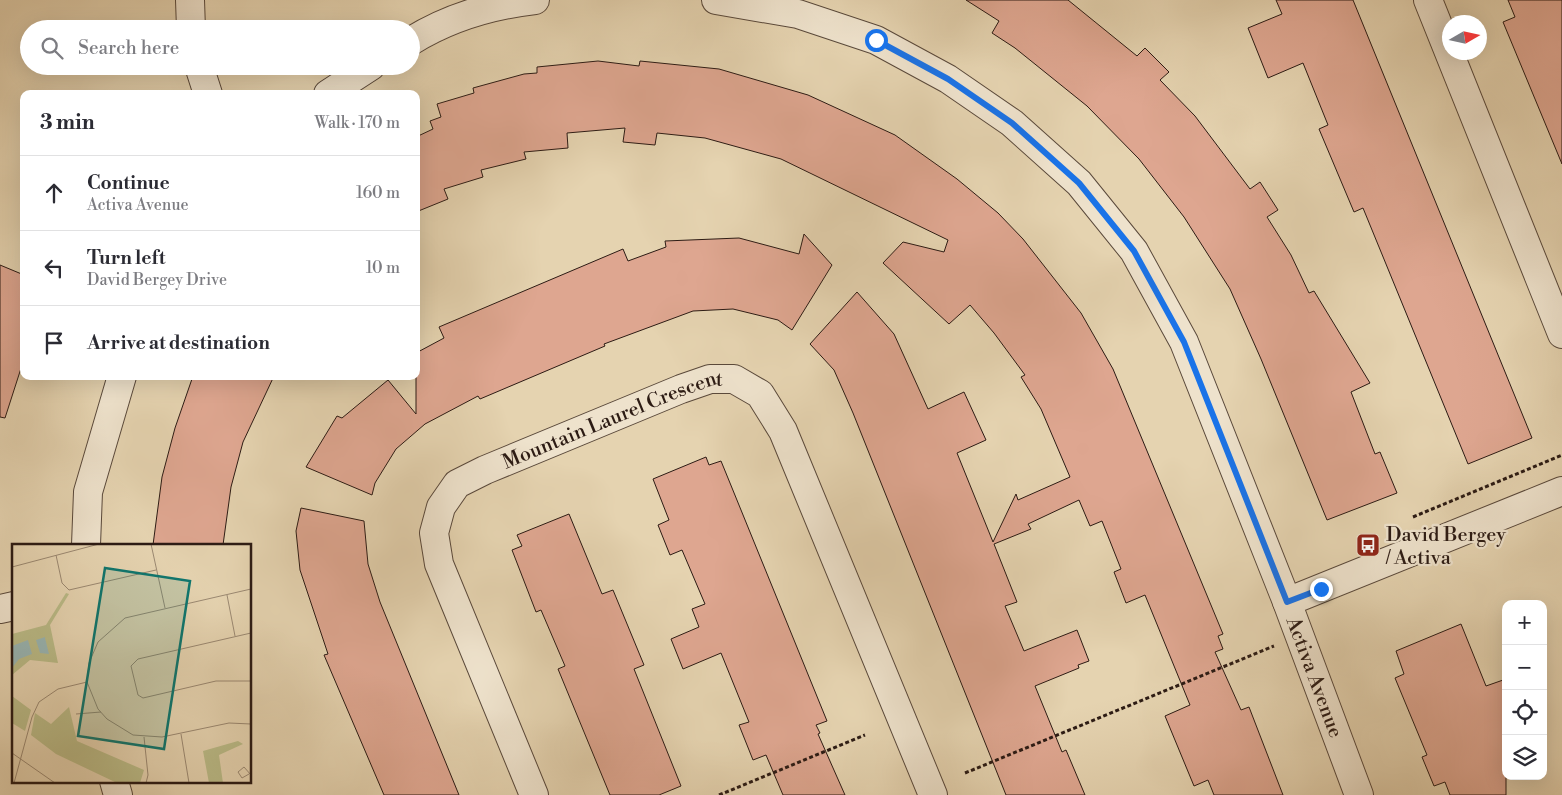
<!DOCTYPE html>
<meta charset="utf-8">
<style>
body{margin:0;font-family:"Libre Bodoni",serif;background:#f7f7f7;color:#2b2b33}
.controls{position:absolute;right:15px;bottom:15px;display:grid;overflow:hidden;border-radius:10px;box-shadow:0 5px 20px #0002}
.controls button{width:45px;height:45px;display:grid;place-items:center;padding:0;border:0;border-bottom:1px solid #e1e1e2;background:#fff;color:#2b2b33;font:25px sans-serif}
.compass{position:absolute;left:1442px;top:15px;width:45px;height:45px;border-radius:50%;background:#fff;box-shadow:0 5px 20px #0002;rotate:81deg}
.stop{position:absolute;width:15px;height:15px;margin:-11px;border:4px solid #1a73e8;border-radius:50%;background:#fff}
.stop.end{background:#1a73e8;border-color:#fff;box-shadow:0 1px 5px #0008}
.list{margin:0;padding:0;list-style:none}
h2{display:flex;justify-content:space-between;align-items:center;height:65px;margin:0;padding:0 20px;font-size:21px}
h2 small{font-size:16px;font-weight:400;color:#7c7c81}
.list li{display:grid;grid-template-columns:32px 1fr auto;gap:15px;align-items:center;box-sizing:border-box;height:75px;padding:0 20px;border-top:1px solid #e1e1e2}
.list b{display:block;font-size:19px;white-space:nowrap}
.list p{margin:0;font-size:16px;white-space:nowrap;color:#7c7c81}
.list em{font-size:16px;font-style:normal;color:#7c7c81}
.icon{flex:none;width:28px;height:28px;fill:none;stroke:currentColor;stroke-width:2;stroke-linecap:round;stroke-linejoin:round}
.map{position:relative;flex:none;width:1562px;height:795px;overflow:hidden}
.search{position:absolute;background:#fff;box-shadow:0 5px 20px #0002;left:20px;top:20px;width:400px;height:55px;display:flex;align-items:center;gap:12px;box-sizing:border-box;padding:0 18px;border-radius:28px;color:#7c7c81;font-size:19px}
.panel{position:absolute;background:#fff;box-shadow:0 5px 20px #0002;left:20px;top:90px;width:400px;height:290px;border-radius:10px}
.map>svg:first-child{display:block}
.building{fill:#dea690;stroke:#2c1b14}
.lines{fill:none;stroke-linecap:round;stroke-linejoin:round}
.minor-casing{stroke:#5a493b;stroke-width:30}
.path{stroke:#2c1b14;stroke-width:3;stroke-dasharray:4 2.5;stroke-linecap:butt}
.minor{stroke:#eee2cc;stroke-width:28}
.route{stroke:#1a73e8;stroke-width:6}
.labels{text-anchor:middle;stroke-width:4.5;stroke-linejoin:round;paint-order:stroke}
.street-label{font-size:20px;fill:#2c1b14;stroke:#eee2cc}
.poi-label{font-size:20px;fill:#2c1b14;stroke:#eee2cc;text-anchor:start}
.inset-road{fill:none;stroke:#9b8972;stroke-width:1}
.view{fill:#0f766e;fill-opacity:0.15;stroke:#0f766e;stroke-width:2.5}
.inset-edge{fill:none;stroke:#2c1b14;stroke-width:2.5}
</style>
<div class="map">
<svg width="1562" height="795" viewBox="0 0 1562 795">
<rect width="100%" height="100%" fill="#e5d3b0"/>
<filter id="stains"><feTurbulence type="fractalNoise" baseFrequency=".004" numOctaves="4"/><feColorMatrix values="0 0 0 0 .2 0 0 0 0 .09 0 0 0 0 .02 0 0 0 .5 -.17"/></filter>
<radialGradient id="worn" r=".72"><stop offset=".6" stop-color="#630" stop-opacity="0"/><stop offset="1" stop-color="#630" stop-opacity=".3"/></radialGradient>
<path class="building" d="M966,0H1068L1137,56L1145,48L1169,72L1160,80L1195,116L1250,189L1260,182L1278,210L1267,217L1291,255L1309,293L1314,291L1370,383L1351,392L1375,454L1380,452L1397,493L1327,520L1261,359L1230,289L1184,217L1139,159L1087,106L1015,48L992,33L999,21Z
M1276,0H1353L1532,438L1468,464L1363,208L1354,212L1319,129L1328,125L1303,63L1268,78L1248,28L1282,14Z
M1508,0H1562V164L1503,22L1515,17Z
M598,61L639,66L640,61L719,69L808,95L895,135L957,179L998,213L1023,239L1081,313L1113,369L1223,634L1218,636L1223,649L1215,652L1241,710L1249,707L1283,795H1214L1208,780L1194,786L1165,716L1190,705L1145,595L1126,603L1114,572L1121,569L1102,521L1090,526L1079,500L1028,524L1031,529L994,544L1017,602L1005,606L1024,651L1077,630L1089,661L1078,665L1079,668L1035,686L1062,752L1066,750L1085,795H1006L853,413L834,370L810,344L857,292L894,334L928,409L964,392L986,440L957,453L993,542L1016,494L1018,500L1070,477L1041,409L1021,377L1025,375L994,333L970,305L949,324L883,263L903,242L944,252L948,240L781,159L705,138L657,133L655,145L623,142L625,128L567,133L568,148L524,152L526,159L481,170L483,177L444,189L448,199L416,212V137L433,129L430,121L441,117L437,104L474,93L473,88L524,74L537,73V67Z
M804,234L832,265L792,330L778,320L733,309L693,311L604,344L605,346L480,399L478,396L425,424L396,449L375,483L372,495L306,467L337,416L342,418L388,380L416,414V353L444,338L439,327L623,249L628,261L666,247L665,241L739,238L799,254Z
M0,265L24,275V359L5,418L0,417Z
M193,376H274L243,442L231,487L223,545H153L162,477L175,428Z
M706,457L709,465L721,461L730,483L827,721L816,725L820,733L818,734L845,795H783L766,755L753,760L739,725L749,722L721,653L683,669L671,639L699,627L692,609L705,604L682,550L670,555L658,525L669,520L653,479Z
M301,508L364,521L368,564L380,602L459,795H384L324,655L328,654L300,570L296,531Z
M569,514L602,594L613,590L644,665L634,669L681,786L659,795H610L558,669L565,666L541,610L536,612L512,550L522,546L517,535Z
M1461,624L1486,686L1506,679V795H1450L1445,782L1434,786L1422,757L1427,755L1395,678L1404,674L1396,651Z"/>
<g class="lines">
<g class="minor-casing">
<g id="minor">
<path d="M190,0L191,29"/>
<path id="s1" d="M716,0L798,14L876,40L948,79L1012,123L1079,183L1134,251L1184,342L1287,602L1359,795"/>
<path d="M1428,0L1562,334"/>
<path d="M411,41C448,18 492,5 535,0"/>
<path d="M199,66L208,94"/>
<path d="M328,94L371,66"/>
<path d="M86,545L88,492L122,376"/>
<path d="M1287,602L1562,491"/>
<path d="M0,609L14,606"/>
<path d="M114,781L118,795"/>
<path id="s2" d="M534,795L439,564L434,533L441,507L457,484L485,470L681,389L710,379H734L760,394L783,431L933,795"/>
</g>
</g>
<path class="path" d="M1413,517L1562,455
M965,773L1274,646
M719,795L865,735"/>
<use href="#minor" class="minor"/>
</g>
<g class="lines">
<path class="route" d="M876,40L948,79L1012,123L1079,183L1134,251L1184,342L1287,602L1321,589"/>
</g>
<defs>
<g id="bus-square" transform="scale(1.25)"><rect x="-9" y="-9" width="18" height="18" rx="4" fill="#8f2418" stroke="#eee2cc"/><path d="M-5-6H5V4H4V6H2V4H-2V6H-4V4H-5ZM-3.5-4V0h7V-4ZM-3.5 1.2v1.5H-2V1.2ZM2 1.2v1.5H3.5V1.2Z" fill="#fff"/></g>
</defs>
<g fill-rule="evenodd">
<use href="#bus-square" x="1368" y="545"/>
</g>
<g class="labels">
<g class="street-label">
<text dy="7" stroke="none"><textPath href="#s2" startOffset="505">Mountain Laurel Crescent</textPath></text>
<text dy="7" stroke="none"><textPath href="#s1" startOffset="966">Activa Avenue</textPath></text>
</g>
<g class="poi-label">
<text x="1386" y="541">David Bergey<tspan x="1386" dy="23">/ Activa</tspan></text>
</g>
</g>
<g transform="translate(12 544)">
<rect width="239" height="239" fill="#e5d3b0"/>
<path d="M54,49L57,50L38,81L46,119L18,116L0,131V90L34,81ZM0,152L19,166L13,187L0,179ZM57,163L65,197L132,226L128,239H105L44,210L19,191L23,169L39,180ZM226,197L231,200L207,211L211,239H197L191,207Z" fill="#babb88"/>
<path d="M33,93V94L37,110L28,109L24,96ZM16,96L20,110L7,115L0,124V102Z" fill="#99b6b4"/>
<path class="inset-road" d="M139,0L153,64M44,11L50,39L57,46L144,26M0,23L87,0M239,45L113,74L86,98L77,119L75,138L86,165L95,175L121,191L150,193L217,179L239,180M215,51L223,92M239,89L126,115L119,122L126,151L131,154L204,137H239M64,170L89,168M169,190L177,239M132,193L136,231L134,239M0,209L43,239M237,230L230,234L226,228L232,223L239,231M2,239L20,173L27,158L46,145L75,138"/>
<path class="view" d="M93,24L178,37L152,205L66,192Z"/>
<rect width="239" height="239" class="inset-edge"/>
</g>
<rect width="100%" height="100%" filter="url(#stains)"/>
<rect width="100%" height="100%" fill="url(#worn)"/>
</svg>
<div class="controls">
<button>+</button>
<button>−</button>
<button><svg class="icon" aria-label="locate" viewBox="0 0 24 24"><circle cx="12" cy="12" r="6"/><path d="M12 2v4M12 18v4M2 12h4M18 12h4"/></svg></button>
<button><svg class="icon" aria-label="layers" viewBox="0 0 24 24"><path d="M12 4l9 5-9 5-9-5zM3 14l9 5 9-5"/></svg></button>
</div>
<svg class="compass" viewBox="-18 -18 36 36"><path d="M0-13l5 13h-10z" fill="#e53935"/><path d="M0 13l5-13h-10z" fill="#7c7c81"/></svg>
<div class="stop" style="left:876px;top:40px"></div>
<div class="stop end" style="left:1321px;top:589px"></div>
<div class="search"><svg class="icon" aria-label="search" viewBox="0 0 24 24"><circle cx="10" cy="10" r="6"/><path d="M15 15l6 6"/></svg>Search here</div>
<section class="panel">
<h2>3 min<small>Walk · 170 m</small></h2>
<ul class="list">
<li><svg class="icon" aria-label="ahead" viewBox="0 0 24 24"><path d="M12 20V5M6 11l6-6 6 6"/></svg><div><b>Continue</b><p>Activa Avenue</p></div><em>160 m</em></li>
<li><svg class="icon" aria-label="left" viewBox="0 0 24 24"><path d="M17 20v-9H6M10 6l-5 5 5 5"/></svg><div><b>Turn left</b><p>David Bergey Drive</p></div><em>10 m</em></li>
<li><svg class="icon" aria-label="arrive" viewBox="0 0 24 24"><path d="M6 21V4h12l-3 4 3 4H6"/></svg><div><b>Arrive at destination</b></div></li>
</ul>
</section>
</div>
